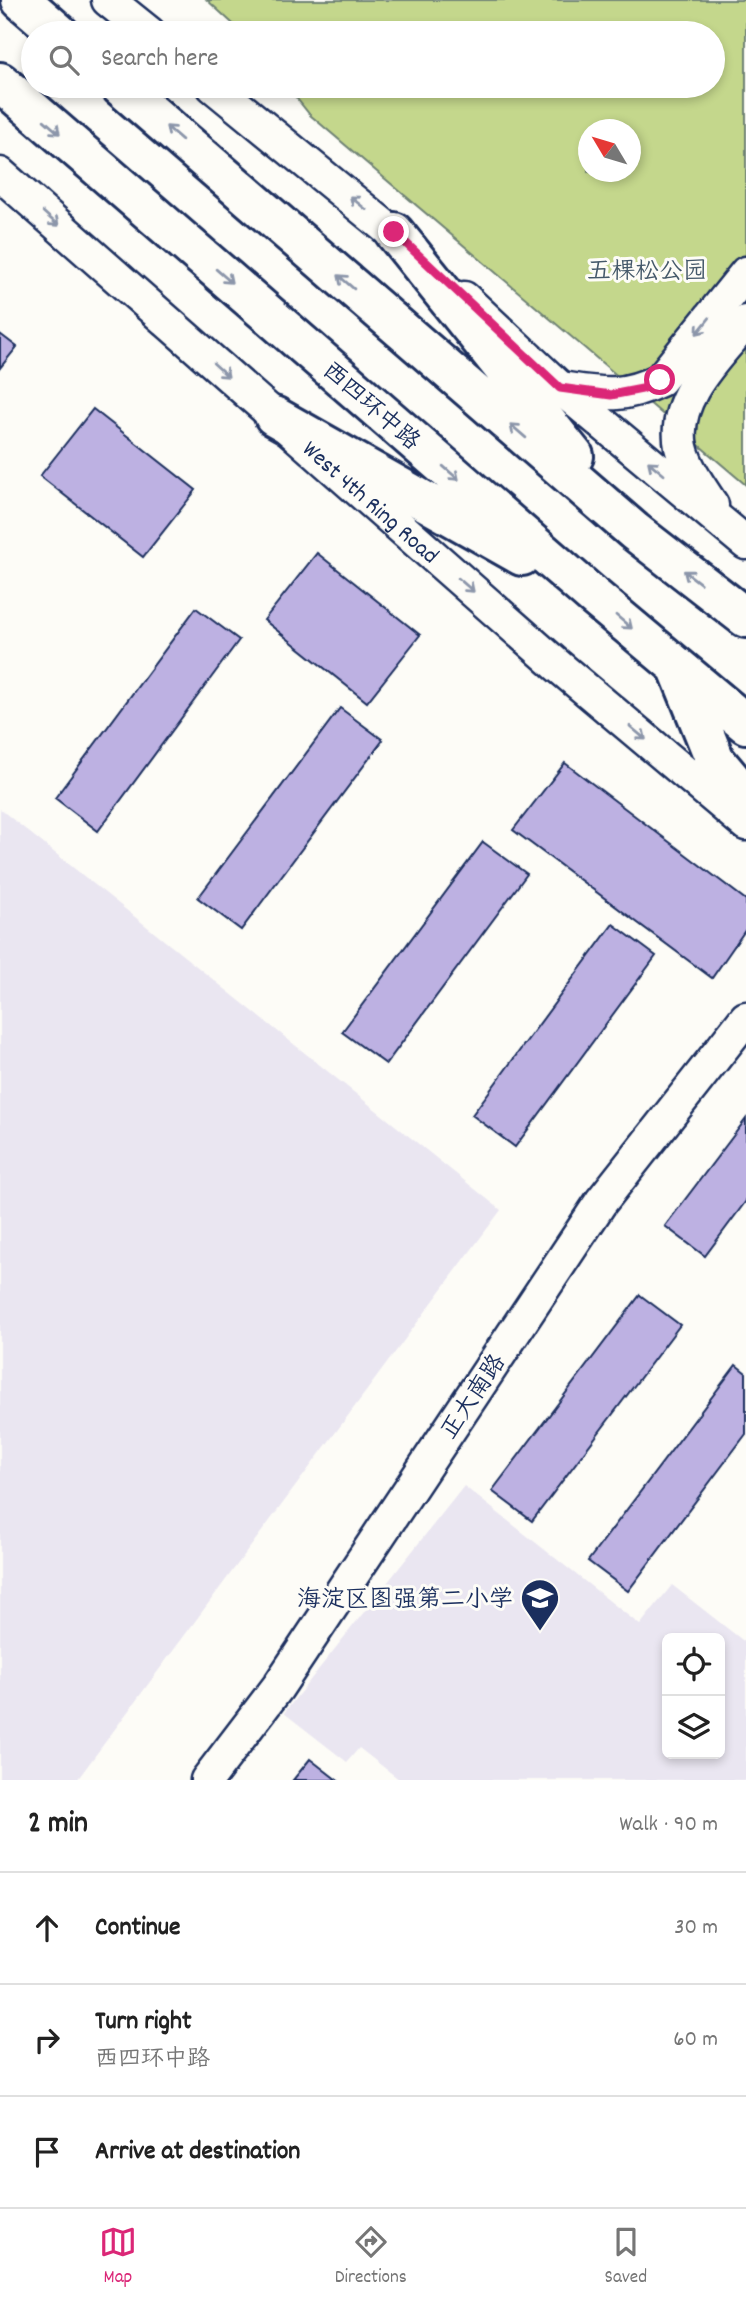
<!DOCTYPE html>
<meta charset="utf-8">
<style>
body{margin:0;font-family:Dekko,"LXGW WenKai TC",sans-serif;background:#f2f2f2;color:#222}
.controls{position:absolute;right:21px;bottom:21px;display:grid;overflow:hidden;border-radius:10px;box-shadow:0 4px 10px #0003}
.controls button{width:63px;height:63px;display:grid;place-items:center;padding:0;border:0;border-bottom:2px solid #e0e0e0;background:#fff;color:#222;font:35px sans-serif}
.compass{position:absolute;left:578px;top:119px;width:63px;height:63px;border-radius:50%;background:#fff;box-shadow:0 4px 10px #0003;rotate:308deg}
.stop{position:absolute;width:21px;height:21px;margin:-16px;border:5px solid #db2777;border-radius:50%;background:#fff}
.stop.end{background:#db2777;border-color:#fff;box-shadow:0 2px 7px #0008}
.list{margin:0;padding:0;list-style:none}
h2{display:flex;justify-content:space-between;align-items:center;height:91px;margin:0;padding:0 28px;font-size:30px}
h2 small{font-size:23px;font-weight:400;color:#767676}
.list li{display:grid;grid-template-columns:46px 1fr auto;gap:21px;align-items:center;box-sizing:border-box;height:112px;padding:0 28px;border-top:2px solid #e0e0e0}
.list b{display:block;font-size:26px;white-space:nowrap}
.list p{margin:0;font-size:23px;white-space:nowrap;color:#767676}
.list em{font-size:23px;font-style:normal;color:#767676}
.icon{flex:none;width:38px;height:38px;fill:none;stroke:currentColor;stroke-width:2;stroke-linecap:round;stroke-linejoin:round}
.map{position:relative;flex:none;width:746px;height:1780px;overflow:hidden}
.search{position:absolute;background:#fff;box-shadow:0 4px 10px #0003;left:21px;right:21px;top:21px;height:77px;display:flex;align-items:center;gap:18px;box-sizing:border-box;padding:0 24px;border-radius:38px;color:#767676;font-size:26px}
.sheet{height:427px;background:#fff}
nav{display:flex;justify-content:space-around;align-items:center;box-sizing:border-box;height:98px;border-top:2px solid #e0e0e0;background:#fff;font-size:19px;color:#767676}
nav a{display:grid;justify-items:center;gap:4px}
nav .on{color:#db2777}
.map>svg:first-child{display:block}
.built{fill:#eae6f1;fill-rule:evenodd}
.green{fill:#c4d78c;stroke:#708375;stroke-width:2;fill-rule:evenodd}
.building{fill:#bdb1e2;stroke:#1b2f5e;stroke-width:2}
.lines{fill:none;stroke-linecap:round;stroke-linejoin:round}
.minor-casing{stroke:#1b2f5e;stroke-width:37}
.highway-casing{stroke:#1b2f5e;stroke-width:44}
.minor{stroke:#fdfcf7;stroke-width:32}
.highway{stroke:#fdfcf7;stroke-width:38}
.oneway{stroke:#8c96aa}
.route{stroke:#db2777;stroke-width:9}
.labels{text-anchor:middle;stroke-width:6;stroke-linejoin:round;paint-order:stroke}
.park-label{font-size:24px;fill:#45596a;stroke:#fdfcf7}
.street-label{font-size:24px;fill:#1b2f5e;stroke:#fdfcf7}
.poi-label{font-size:24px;fill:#1b2f5e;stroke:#fdfcf7;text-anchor:end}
</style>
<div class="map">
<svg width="746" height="1780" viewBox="0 0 746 1780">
<rect width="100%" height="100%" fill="#fdfcf7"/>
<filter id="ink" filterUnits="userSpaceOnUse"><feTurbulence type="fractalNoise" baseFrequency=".0143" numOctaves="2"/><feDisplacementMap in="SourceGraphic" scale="14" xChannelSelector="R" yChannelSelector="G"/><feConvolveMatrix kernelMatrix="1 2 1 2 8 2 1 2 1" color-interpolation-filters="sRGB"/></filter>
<g filter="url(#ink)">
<path class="built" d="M0,809L501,1210L77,1780H0Z
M464,1486L640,1625L672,1585L746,1643V1780H400L359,1748L347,1762L284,1713ZM667,1638H720V1754H667Z"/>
<path class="green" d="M207,0H746V485L310,115L287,86H713V33H243ZM588,130H630V172H588Z"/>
<path class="building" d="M0,334L17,347L0,368Z
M93,409L196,490L143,557L40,476Z
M317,553L420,635L367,702L264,620Z
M196,608L239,640L98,831L55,798Z
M340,708L383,740L241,930L198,898Z
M565,763L746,900V929L712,978L513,830Z
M483,842L527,874L386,1064L342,1032Z
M613,924L656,956L515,1147L472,1115Z
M746,1119V1201L705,1256L665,1226Z
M640,1295L680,1325L532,1521L492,1491Z
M736,1365L746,1373V1434L628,1591L588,1561Z
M310,1759L337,1780H293Z"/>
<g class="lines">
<g class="minor-casing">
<g id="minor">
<path d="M108,0L149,33"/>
<path d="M213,86L411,248"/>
<path id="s1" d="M0,174L557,665L746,824"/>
<path d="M464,298L560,388L746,543"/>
<path d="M560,388C602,394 621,399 660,380L746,273"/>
<path d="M712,505C700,487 686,468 681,447C671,398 718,356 746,322"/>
<path d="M207,1780L278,1687L601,1202L746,1018"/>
</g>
</g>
<g class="highway-casing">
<path id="highway" d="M21,0L59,33
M0,82L593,596L746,724
M120,86L634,531L746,618
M394,232L574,456
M274,416L522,556
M679,671L715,760L736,785L746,793"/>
</g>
<use href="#minor" class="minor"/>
<use href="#highway" class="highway"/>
</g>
<defs><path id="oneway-shaft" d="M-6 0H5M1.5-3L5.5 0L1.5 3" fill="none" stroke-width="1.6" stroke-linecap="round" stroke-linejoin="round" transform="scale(1.75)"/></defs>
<g class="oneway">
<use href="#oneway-shaft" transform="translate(52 127) rotate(41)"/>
<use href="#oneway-shaft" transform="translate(174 133) rotate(-139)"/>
<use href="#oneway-shaft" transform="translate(358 203) rotate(-141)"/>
<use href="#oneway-shaft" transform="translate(51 219) rotate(42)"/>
<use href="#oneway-shaft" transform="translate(224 276) rotate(41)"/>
<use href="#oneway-shaft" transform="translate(346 282) rotate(-139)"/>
<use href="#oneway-shaft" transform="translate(703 326) rotate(129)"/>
<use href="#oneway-shaft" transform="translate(221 370) rotate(42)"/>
<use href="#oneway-shaft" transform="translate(518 431) rotate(-139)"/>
<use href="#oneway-shaft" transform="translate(656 468) rotate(-140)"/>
<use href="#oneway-shaft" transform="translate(451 473) rotate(41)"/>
<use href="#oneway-shaft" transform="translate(692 577) rotate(-142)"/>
<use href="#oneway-shaft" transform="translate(466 585) rotate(41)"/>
<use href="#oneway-shaft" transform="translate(624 622) rotate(40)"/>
<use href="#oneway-shaft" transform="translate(638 733) rotate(40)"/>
</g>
</g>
<g class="lines" filter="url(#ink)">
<path class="route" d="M394,232L560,388L611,395L642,389L660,380"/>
</g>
<defs>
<g id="school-pin" transform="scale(2.0125)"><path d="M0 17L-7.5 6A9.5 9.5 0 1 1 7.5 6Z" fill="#1b2f5e" stroke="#fdfcf7"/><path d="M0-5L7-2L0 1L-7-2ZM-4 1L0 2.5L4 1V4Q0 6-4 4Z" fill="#fff"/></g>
</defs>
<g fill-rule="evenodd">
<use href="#school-pin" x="540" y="1598"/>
</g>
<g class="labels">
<g class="park-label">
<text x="647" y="278">五棵松公园</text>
</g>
<g class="street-label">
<text transform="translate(372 405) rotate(41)" y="8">西四环中路</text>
<text dy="8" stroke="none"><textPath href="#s1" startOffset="495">West 4th Ring Road</textPath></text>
<text transform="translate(472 1396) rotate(-56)" y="8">正大南路</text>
</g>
<g class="poi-label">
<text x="513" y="1606">海淀区图强第二小学</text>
</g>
</g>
</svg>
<div class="controls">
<button><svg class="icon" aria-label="locate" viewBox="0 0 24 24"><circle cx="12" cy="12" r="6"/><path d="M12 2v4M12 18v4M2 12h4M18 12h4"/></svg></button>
<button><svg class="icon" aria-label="layers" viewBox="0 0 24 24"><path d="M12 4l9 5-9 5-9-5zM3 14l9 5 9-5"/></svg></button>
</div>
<svg class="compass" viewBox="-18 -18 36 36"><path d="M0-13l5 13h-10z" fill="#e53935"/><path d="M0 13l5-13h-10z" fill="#767676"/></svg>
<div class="stop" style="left:660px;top:380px"></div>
<div class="stop end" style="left:394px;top:232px"></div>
<div class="search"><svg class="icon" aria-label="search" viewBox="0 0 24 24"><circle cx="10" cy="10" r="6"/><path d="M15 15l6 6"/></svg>Search here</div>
</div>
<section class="sheet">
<h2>2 min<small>Walk · 90 m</small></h2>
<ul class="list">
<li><svg class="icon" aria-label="ahead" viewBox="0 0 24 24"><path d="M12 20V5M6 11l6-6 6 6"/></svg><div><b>Continue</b></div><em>30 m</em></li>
<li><svg class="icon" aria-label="right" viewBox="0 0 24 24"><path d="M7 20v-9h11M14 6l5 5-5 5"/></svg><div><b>Turn right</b><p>西四环中路</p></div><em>60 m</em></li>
<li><svg class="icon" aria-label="arrive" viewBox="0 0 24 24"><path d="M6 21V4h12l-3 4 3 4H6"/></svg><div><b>Arrive at destination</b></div></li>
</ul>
</section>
<nav>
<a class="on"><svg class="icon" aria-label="map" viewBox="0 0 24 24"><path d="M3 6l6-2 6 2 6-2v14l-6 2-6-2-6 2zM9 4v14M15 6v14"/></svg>Map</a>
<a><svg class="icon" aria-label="directions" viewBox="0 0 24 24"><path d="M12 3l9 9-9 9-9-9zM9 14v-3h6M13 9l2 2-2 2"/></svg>Directions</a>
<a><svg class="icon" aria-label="saved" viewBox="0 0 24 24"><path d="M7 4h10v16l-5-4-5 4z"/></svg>Saved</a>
</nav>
